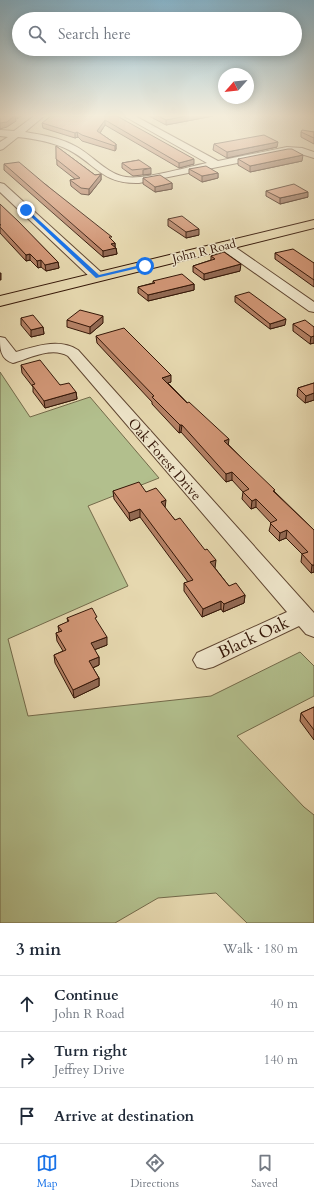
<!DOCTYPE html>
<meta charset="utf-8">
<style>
body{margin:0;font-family:Cardo,serif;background:#f2f2f3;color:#1f2937}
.compass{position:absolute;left:218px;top:68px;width:36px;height:36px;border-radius:50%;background:#fff;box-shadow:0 2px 10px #0003;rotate:243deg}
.stop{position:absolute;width:12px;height:12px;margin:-9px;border:3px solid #1a73e8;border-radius:50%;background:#fff}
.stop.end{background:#1a73e8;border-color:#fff;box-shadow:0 1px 4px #0008}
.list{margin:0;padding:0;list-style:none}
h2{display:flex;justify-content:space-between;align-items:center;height:52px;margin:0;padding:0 16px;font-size:17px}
h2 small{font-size:13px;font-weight:400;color:#747a83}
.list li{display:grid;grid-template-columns:26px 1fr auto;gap:12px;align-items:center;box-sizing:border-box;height:56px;padding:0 16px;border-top:1px solid #e0e1e3}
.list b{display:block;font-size:15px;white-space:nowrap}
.list p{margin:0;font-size:13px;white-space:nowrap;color:#747a83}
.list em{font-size:13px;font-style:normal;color:#747a83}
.icon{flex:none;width:22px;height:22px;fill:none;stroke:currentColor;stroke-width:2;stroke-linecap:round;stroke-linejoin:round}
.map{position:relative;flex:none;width:314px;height:923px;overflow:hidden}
.search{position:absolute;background:#fff;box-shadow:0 2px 10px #0003;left:12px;right:12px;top:12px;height:44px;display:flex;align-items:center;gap:10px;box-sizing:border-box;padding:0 14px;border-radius:22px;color:#747a83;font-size:15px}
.sheet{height:220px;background:#fff}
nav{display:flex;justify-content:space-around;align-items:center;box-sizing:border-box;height:56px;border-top:1px solid #e0e1e3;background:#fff;font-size:11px;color:#747a83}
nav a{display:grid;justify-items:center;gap:2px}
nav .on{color:#1a73e8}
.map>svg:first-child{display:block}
.green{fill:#b2bf8d;stroke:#736a4a}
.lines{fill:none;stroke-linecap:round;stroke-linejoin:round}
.minor-casing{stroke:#604631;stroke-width:2}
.major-casing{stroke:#341607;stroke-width:2}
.minor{fill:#efe6cb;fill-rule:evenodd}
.major{fill:#e6d8af;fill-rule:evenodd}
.wall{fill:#b48165;stroke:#341607}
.shaded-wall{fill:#926953;stroke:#341607}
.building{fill:#d19676;stroke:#341607}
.route{fill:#1a73e8}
.labels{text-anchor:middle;stroke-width:3;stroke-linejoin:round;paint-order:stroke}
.far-street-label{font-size:12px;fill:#341607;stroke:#efe6cb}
.street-label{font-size:14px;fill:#341607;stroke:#efe6cb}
.near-street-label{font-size:17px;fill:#341607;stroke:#efe6cb}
</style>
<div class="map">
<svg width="314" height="923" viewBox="0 0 314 923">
<rect width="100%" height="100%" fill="#e6d8af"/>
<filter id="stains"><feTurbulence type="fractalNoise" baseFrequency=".005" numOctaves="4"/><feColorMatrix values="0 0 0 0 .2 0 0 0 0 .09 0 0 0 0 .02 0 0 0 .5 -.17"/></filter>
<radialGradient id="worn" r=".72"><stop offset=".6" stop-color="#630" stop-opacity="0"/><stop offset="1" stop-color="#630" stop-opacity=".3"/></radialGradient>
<path class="green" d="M0,372L30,417L90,397L159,478L88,506L128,586L8,639L28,716L211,696L300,652L314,666V696L237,736L304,807L314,815V923H247L216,893L158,898L115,923H0Z"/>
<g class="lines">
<g class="minor-casing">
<path id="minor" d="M34,116H44L25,132C43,135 61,138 77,147C93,156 107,174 126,177C144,180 187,167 207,163L124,116H135L218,161L287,147L302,148L314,152V158L301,154L287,153L139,183C102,184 97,165 69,150C53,142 36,139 18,137L3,149L0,150V142L8,137L0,136V130L14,131Z
M0,183L4,184L103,274L105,277L103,280H93L0,192Z
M225,242L229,243L314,302V312L309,311L221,249L219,246L221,243Z
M0,337L5,338L16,352C37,346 59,338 78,350L314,613V637L306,634L299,626L213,667L205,669L197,667L193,660L197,653L287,612L68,356C52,346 30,358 13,363C0,359 0,348 0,337Z"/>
</g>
<g class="major-casing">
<path id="major" d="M314,220V228L0,306V296Z"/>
</g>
<use href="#minor" class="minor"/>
<use href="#major" class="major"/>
</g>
<path class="wall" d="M117,116L194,164L179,168L105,125L100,133L116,144V149L115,151L82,141L78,137L75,138L43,128L42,123Z
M149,116H213L166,125Z
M301,132H314V144L301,137Z
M214,144L277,147L227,158L213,150Z
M56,146L95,175L101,174V180L89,195L81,194L71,186L70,180L75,179L57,165Z
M238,159L302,161L250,172L238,165Z
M139,160L151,174L133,176L122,168V163Z
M4,164L45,184L115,243V247L116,248L117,254L103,257L4,170Z
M189,169L218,173V178L202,182L189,174Z
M143,178L172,183V189L155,192L143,184Z
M266,191L308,197L280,204L266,196Z
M0,204L58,262L59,268L46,271L41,267L38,268L30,260L26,261L0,233Z
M168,219L199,235L186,238L168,226Z
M275,253L314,263V287L275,259Z
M211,256L240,271L204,280L193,272V266L211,260Z
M153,281L194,284V290L148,301L138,293V287L153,283Z
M235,296L285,325L270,329L235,302Z
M21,318L43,327L44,334L31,337L21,325Z
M67,320L103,323L90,334L67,327Z
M293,324L314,327V343L310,344L293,331Z
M96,336L171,382L168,383L275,492L314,530V572L311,573L301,562L302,554L286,538L279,541L269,531L271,523L256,507L251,509L242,499L243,492L232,480L226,482L181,432L179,433L152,404V402L97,343Z
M21,365L60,385L76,392L77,399L45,408L33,392V387L22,373Z
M314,383V400L305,403L297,396L298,388Z
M113,491L146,492L165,508L215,568L229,586L245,595L244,603L223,612L221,609L202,617L184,591V583L188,582L140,517L130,521L114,499Z
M67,618L97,622L107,645L94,650L99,657V665L93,668L99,678V686L74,698L55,663L54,655L63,651L57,641L56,633L59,632L58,626L68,622Z
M314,707V740L300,721L301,713Z"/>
<path class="shaded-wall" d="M14,116H15L16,121L7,127L0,129V123Z
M17,116H21L17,119Z
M186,116H213L166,125V120Z
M105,120V125L98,136L97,131Z
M77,132L78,137L75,138V133Z
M278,142L277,147L227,158V152Z
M116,144V149L115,151V146Z
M303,155L302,161L250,172V166Z
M194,159V164L179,168V163Z
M151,168V174L143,175V170Z
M218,173V178L202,182V176Z
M101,174V180L89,195V189Z
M172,183V189L155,192V187Z
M308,192V197L280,204V198Z
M199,229V235L186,238V232Z
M115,243V248H116L117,254L103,257V251L111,244Z
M30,254V260L26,261V255Z
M41,260V267L38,268L37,261Z
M58,262L59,268L46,271L45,265Z
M241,264L240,271L204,280V274Z
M0,273H1V280H0Z
M194,284V290L148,301V295Z
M103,316V323L90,334V327Z
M286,319L285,325L270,329V324Z
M43,327L44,334L31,337V330Z
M314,336V343L310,344L311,337Z
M171,375V382L162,385V378Z
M76,392L77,399L45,408L44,401Z
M314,393V400L305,403L306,396Z
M180,425H182L181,432L179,433Z
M229,439L228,447L224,441Z
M232,472V480L226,482V474Z
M256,499V507L251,509L252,501Z
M166,500L165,508L161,502Z
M140,509V517L130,521L129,513Z
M287,530L286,538L279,541L280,533Z
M216,560L215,568L210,570V562Z
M312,565H314V572L311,573Z
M245,595L244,603L223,612L224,604Z
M221,601V609L202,617L203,609Z
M107,637V645L91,651V643Z
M99,657V665L90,669L89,661Z
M99,678V686L74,698L73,690Z"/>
<path class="building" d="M0,116H14L7,122L0,123Z
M51,116H117L194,159L179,163L105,120L97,131L116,144L115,146L82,135L77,132L75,133L42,123Z
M158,116H186L166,120Z
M302,130L314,132V138L301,132Z
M264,135L278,142L227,152L214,144Z
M56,146L95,175L101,174L89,189L81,188L70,180L80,178L56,159Z
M288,149H292L303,155L250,166L238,159Z
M139,160L151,168L132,170L122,163Z
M19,162L45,184L112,237H109L115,243L111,244L116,248L103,251L4,164Z
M206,166L218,173L202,176L189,169Z
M160,175L172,183L155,187L143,178Z
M294,184L308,192L280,198L266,191Z
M0,204L18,221L58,262L45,265L41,260L37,261L30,254L26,255L0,227V225H1L0,224Z
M182,216L199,229L186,232L168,219Z
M293,249L314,263V280L275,253Z
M224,252L241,264L204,274L193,266L215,259L211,256Z
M182,274L194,284L148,295L138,287L155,283L153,281Z
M249,292L286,319L270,324L235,296Z
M80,310L103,316L90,327L67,320Z
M33,315L43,327L31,330L21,318Z
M305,320L314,327V336L311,337L293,324Z
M124,328L171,375L162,378L187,403L189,402L229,439L224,441L275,490L273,491L314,530V565H312L302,554L308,552L287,530L280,533L270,523L277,520L256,499L252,501L243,492L249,489L232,472L226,474L182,425H180L152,397L154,396L96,336Z
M40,360L60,385L69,383L76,392L44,401L32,385L35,384L21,365Z
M314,383V393L306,396L298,388Z
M139,482L146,492L156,488L166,500L161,502L175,520L180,518L205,550L207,549L216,560L210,562L229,586L236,583L245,595L224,604L221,601L203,609L184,583L193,580L140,509L129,513L113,491Z
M92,608L97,617L95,618L107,637L91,643L99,657L89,661L99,678L73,690L54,655L66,650L56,633L62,631L58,626L69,621L67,618Z
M314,707V730L301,713Z"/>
<linearGradient id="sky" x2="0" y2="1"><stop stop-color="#87b6ce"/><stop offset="0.47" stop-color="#f4eddb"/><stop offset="1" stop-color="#f4eddb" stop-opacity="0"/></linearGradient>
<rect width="314" height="246" fill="url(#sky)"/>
<path class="route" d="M24,210H28L99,275L145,264L147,266L96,278Z"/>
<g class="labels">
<g class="far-street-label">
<text transform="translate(204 251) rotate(-14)" y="4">John R Road</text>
</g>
<g class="street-label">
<text transform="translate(165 459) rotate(49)" y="5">Oak Forest Drive</text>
</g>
<g class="near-street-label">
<text transform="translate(253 637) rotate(-25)" y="6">Black Oak</text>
</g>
</g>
<rect width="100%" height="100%" filter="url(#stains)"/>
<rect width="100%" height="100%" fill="url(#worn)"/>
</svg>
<svg class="compass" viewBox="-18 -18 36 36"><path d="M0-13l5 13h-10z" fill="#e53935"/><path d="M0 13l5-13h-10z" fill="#747a83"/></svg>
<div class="stop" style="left:145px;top:266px"></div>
<div class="stop end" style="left:26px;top:210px"></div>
<div class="search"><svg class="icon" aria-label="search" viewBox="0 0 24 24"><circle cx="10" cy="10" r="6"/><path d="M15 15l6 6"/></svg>Search here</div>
</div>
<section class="sheet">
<h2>3 min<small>Walk · 180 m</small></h2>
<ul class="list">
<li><svg class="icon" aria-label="ahead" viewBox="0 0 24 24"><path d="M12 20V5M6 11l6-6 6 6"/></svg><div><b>Continue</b><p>John R Road</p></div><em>40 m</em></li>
<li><svg class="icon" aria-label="right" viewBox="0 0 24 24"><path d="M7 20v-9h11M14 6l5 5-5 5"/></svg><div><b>Turn right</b><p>Jeffrey Drive</p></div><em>140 m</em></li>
<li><svg class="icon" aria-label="arrive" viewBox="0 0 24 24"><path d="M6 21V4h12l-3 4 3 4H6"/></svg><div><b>Arrive at destination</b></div></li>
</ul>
</section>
<nav>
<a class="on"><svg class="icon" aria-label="map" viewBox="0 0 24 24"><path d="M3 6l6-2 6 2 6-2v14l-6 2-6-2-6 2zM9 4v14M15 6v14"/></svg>Map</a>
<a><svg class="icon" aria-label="directions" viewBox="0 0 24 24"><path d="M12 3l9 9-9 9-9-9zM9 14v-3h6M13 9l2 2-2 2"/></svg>Directions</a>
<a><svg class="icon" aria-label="saved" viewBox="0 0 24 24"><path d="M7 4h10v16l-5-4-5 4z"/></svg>Saved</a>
</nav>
